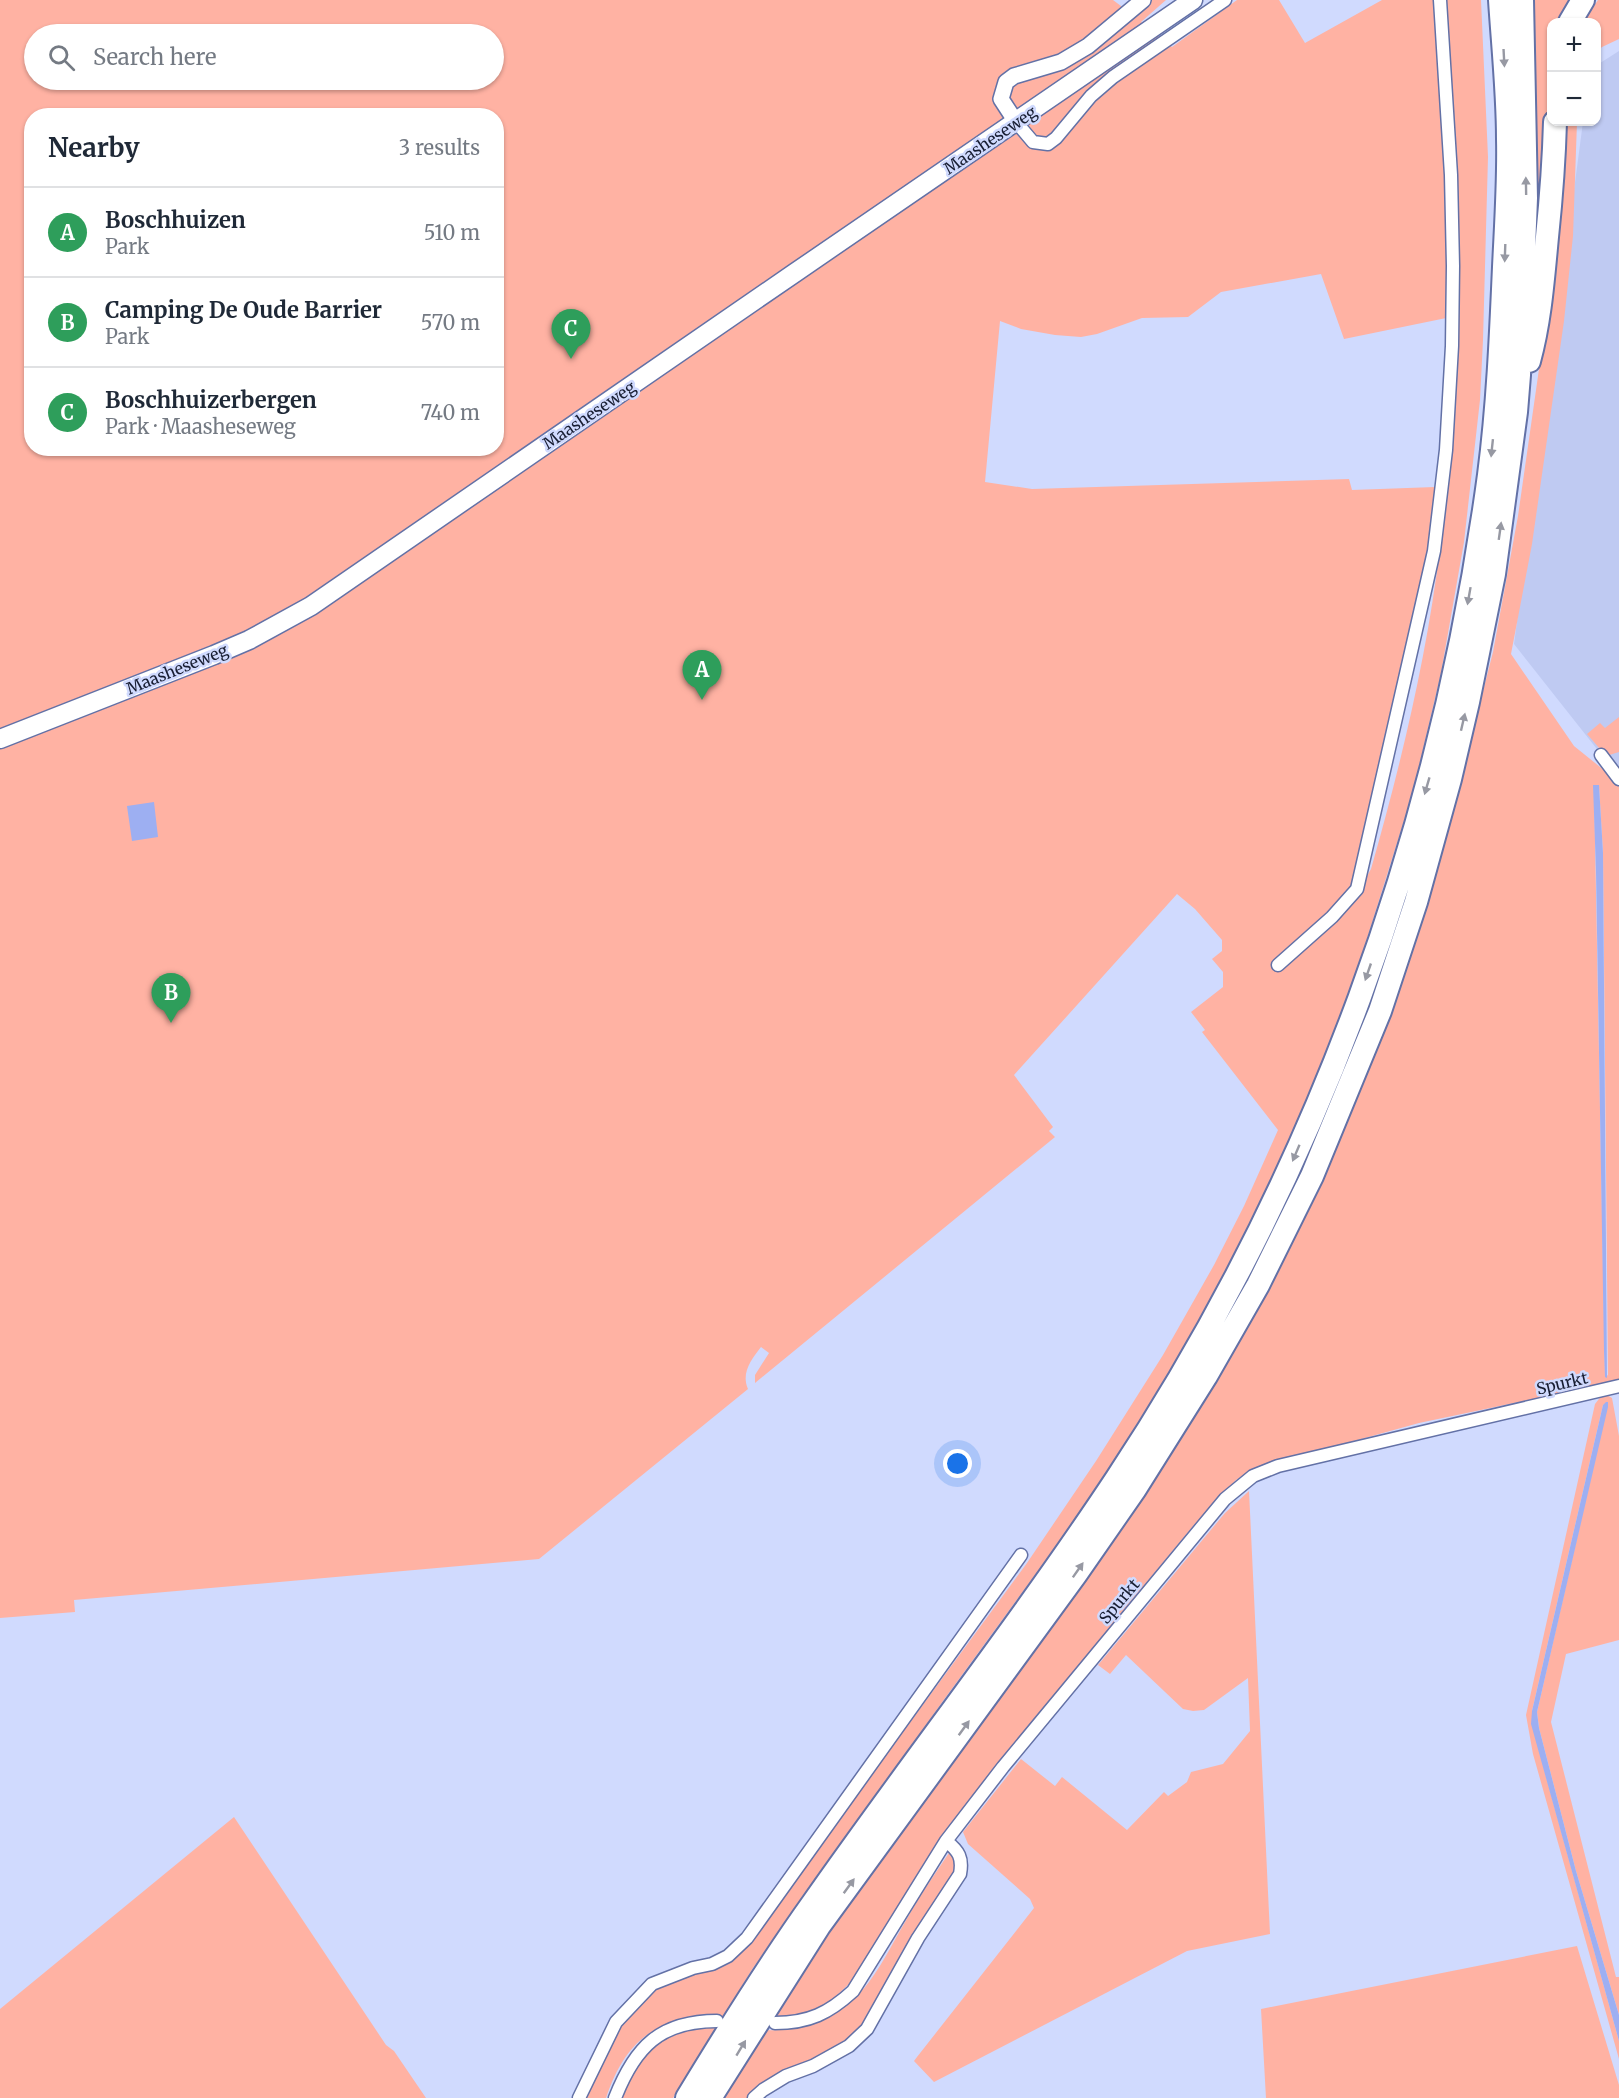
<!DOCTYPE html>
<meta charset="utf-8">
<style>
body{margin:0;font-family:Merriweather,serif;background:#f2f2f3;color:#1f2937}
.controls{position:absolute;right:18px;top:18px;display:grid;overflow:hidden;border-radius:12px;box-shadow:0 2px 4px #0004}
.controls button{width:54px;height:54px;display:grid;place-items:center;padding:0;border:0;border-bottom:2px solid #e0e1e3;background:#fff;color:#1f2937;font:30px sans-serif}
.you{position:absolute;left:958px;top:1464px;width:21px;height:21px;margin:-15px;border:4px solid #fff;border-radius:50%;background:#1a73e8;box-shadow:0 0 0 9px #1a73e833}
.badge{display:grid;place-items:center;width:39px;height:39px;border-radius:50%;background:#6c5c29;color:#fff;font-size:20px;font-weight:700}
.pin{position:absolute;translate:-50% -50px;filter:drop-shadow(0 2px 3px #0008)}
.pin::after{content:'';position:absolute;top:32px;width:21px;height:18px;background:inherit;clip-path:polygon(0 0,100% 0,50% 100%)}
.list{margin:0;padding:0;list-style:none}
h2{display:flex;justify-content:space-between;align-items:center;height:78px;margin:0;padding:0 24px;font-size:26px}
h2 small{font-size:20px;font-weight:400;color:#747a83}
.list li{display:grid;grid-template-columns:39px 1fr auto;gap:18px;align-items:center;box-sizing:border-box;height:90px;padding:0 24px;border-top:2px solid #e0e1e3}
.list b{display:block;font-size:22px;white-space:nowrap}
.list p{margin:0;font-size:20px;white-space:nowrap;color:#747a83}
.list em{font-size:20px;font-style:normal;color:#747a83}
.icon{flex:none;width:33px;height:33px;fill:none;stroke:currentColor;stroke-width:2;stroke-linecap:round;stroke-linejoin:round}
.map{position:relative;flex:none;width:1619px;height:2098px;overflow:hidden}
.search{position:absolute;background:#fff;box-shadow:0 2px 4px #0004;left:24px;top:24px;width:480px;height:66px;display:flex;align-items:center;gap:15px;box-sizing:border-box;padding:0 21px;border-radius:33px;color:#747a83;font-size:22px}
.panel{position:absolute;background:#fff;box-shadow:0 2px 4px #0004;left:24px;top:108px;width:480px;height:348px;border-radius:24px}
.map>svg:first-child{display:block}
.built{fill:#bfcaf2}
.green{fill:#ffb2a3;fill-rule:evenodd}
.water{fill:#9daff2}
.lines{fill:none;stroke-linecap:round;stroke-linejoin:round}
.minor-casing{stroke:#6371a6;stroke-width:15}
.tertiary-casing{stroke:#6371a6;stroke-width:18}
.secondary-casing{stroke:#6371a6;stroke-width:21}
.motorway-casing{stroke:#6371a6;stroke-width:26}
.minor{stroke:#fff;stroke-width:12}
.tertiary{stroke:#fff;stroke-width:15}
.secondary{stroke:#fff;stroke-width:18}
.motorway{stroke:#fff;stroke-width:22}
.oneway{fill:#9799a3}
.labels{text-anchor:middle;stroke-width:5;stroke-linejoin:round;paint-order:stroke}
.street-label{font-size:16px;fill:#171d32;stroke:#d0dafe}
</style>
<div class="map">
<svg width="1619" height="2098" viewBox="0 0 1619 2098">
<rect width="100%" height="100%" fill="#d0dafe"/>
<path class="built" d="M1619,51V777L1514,644L1583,122H1596L1597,65Z"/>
<path class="green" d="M0,0H1113L1133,15L1152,0H1166L1141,22L1172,47L1237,0H1279L1305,43L1382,0H1481L1488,157L1483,340L1480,400L1464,542L1441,673L1413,792L1355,977L1298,1122L1269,1187L1204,1315L1142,1421L1092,1497L943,1701L753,1968L723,2017C660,2014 626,2038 606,2098H584L618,2030L638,2002L650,1989L712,1967L800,1872L1027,1563L1096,1461L1163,1355L1214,1265L1244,1206L1278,1130L1202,1032L1205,1030L1191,1012L1223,987V972L1212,959L1222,951V940L1195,909L1177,894L1014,1075L1053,1127L1049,1131L1055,1137L755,1383V1375L769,1353L761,1347C751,1360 741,1373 748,1389L539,1559L74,1600L75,1612L0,1618ZM34,34H494V80H34ZM32,116H496V448H32ZM1321,274L1344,339L1456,316L1455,410L1440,545L1428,543L1435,487L1352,490L1349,479L1032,489L985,482L1000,321L1021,329L1055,335L1081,337L1097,334L1142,318L1188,317L1221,292ZM1440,548C1427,656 1401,764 1371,869L1367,876L1368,855Z
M1534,0H1578L1566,22H1552V122L1548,193L1533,251Z
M1598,0H1619V39L1602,47L1597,52L1596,22H1583Z
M1564,122H1577L1573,236L1564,321L1532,544L1511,654L1574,746L1610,775L1619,787V1381L1419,1423L1264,1466L1248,1472L1236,1480L1194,1525L1122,1612L961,1814L921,1869L852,1981L832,2000L809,2012L787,2018H774L834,1923L1260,1295L1445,833L1472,734L1493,652L1518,516L1551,285ZM1594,785L1599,786L1603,853L1608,1375L1605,1377Z
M1619,717V752L1606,756L1587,734L1600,723L1605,728Z
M1602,1395H1607L1612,1398L1619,1436V1640L1566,1654L1551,1722L1616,1977H1619V2015L1576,1871L1539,1728L1537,1712L1608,1403L1603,1405L1532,1711L1545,1773L1619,2041V2059L1533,1754L1526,1715L1595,1404Z
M1249,1491L1270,1934L1187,1951L934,2082L914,2061L917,2057L1034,1908L1030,1899L968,1844L963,1832L1021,1759L1055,1786L1062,1777L1127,1830L1164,1792L1168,1796L1187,1782L1191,1772L1223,1764L1250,1731L1248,1678L1204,1710L1193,1711L1183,1709L1126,1655L1110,1674L1098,1665L1225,1513Z
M234,1817L386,2045L394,2051L426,2098H0V2009Z
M951,1850L957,1856L956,1871L859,2029L846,2042L772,2080L748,2098H724L766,2030C806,2033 845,2014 869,1982C884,1962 896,1937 909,1915C922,1892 937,1871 951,1850Z
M1577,1946L1619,2085V2098H1266L1261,2009Z
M701,2027L716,2028L673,2098H619C624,2087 629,2074 636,2064C650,2043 678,2032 701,2027Z"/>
<path class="water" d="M1593,785H1599L1603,853L1607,1378L1605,1377L1604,1351L1596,872Z
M154,802L158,837L132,841L127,806Z
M1606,1402H1608V1407L1537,1712L1539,1728L1576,1871L1619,2015V2041L1531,1724L1532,1711L1603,1405Z"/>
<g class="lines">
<g class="minor-casing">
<path id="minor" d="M1016,122L1033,142L1048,144L1056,138L1091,96L1113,77L1225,0
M1601,755L1619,779
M1278,965L1332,917L1357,889L1434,551L1446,450L1452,346L1453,266L1451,175L1440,0
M775,2023C809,2023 829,2013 853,1991L946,1841L1003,1767L1225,1499L1253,1476L1278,1466L1619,1386
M579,2098L616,2022L652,1984L693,1968L712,1964L728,1956L747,1938L1021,1555
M615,2098C635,2047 660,2021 717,2021
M754,2098L763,2090L786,2076L813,2066L849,2046L867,2029L918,1938L960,1874C963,1858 959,1851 946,1841"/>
</g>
<g class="tertiary-casing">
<path id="tertiary" d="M1016,122L1001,99L1006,82L1014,76L1061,62L1088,46L1143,0"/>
</g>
<g class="secondary-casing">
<path id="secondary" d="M0,739L214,655L249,640L311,606C605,405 898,200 1193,0"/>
</g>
<g class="motorway-casing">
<path id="motorway" d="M1570,22L1583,0
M1529,361C1540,321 1543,279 1547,237C1551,199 1554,160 1555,122
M687,2098C727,2032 768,1966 813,1903C913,1760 1021,1623 1117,1478C1316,1178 1441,831 1489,475C1498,406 1501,336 1504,267C1506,224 1509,181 1508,139C1508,93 1503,46 1500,0
M710,2098L819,1926L1076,1574L1135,1489L1206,1376L1258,1285L1312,1176L1380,1011L1416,902L1450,779L1468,702L1494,574L1516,412L1519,375L1526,198L1522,0"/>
</g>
<use href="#minor" class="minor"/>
<use href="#tertiary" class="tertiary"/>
<use href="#secondary" class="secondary"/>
<use href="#motorway" class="motorway"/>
</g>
<defs><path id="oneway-solid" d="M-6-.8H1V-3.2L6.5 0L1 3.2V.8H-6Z" transform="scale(1.5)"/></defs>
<g class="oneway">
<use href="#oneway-solid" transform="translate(1504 58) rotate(87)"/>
<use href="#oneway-solid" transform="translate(1526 186) rotate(-91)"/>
<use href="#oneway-solid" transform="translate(1505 253) rotate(92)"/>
<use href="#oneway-solid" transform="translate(1492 448) rotate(96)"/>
<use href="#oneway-solid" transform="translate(1500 531) rotate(-82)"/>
<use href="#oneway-solid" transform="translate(1469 596) rotate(100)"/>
<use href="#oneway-solid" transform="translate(1463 722) rotate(-77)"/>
<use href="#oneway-solid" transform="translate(1427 786) rotate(106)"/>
<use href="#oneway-solid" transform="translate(1368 972) rotate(109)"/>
<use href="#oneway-solid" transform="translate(1296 1153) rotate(113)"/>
<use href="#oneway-solid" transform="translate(1078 1570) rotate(-55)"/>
<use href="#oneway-solid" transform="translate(964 1728) rotate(-54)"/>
<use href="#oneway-solid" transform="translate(849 1886) rotate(-54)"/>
<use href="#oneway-solid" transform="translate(741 2048) rotate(-59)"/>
</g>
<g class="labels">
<g class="street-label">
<text transform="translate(990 140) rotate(-34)" y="6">Maasheseweg</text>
<text transform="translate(589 415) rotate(-34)" y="6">Maasheseweg</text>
<text transform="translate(177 669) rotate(-22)" y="6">Maasheseweg</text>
<text transform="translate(1562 1383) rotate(-13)" y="6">Spurkt</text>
<text transform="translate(1119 1601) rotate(-50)" y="6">Spurkt</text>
</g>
</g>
</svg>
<div class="controls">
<button>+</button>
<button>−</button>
</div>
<div class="you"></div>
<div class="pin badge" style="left:702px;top:700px;background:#2e9e5b">A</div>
<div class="pin badge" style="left:171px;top:1023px;background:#2e9e5b">B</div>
<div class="pin badge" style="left:571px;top:359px;background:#2e9e5b">C</div>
<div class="search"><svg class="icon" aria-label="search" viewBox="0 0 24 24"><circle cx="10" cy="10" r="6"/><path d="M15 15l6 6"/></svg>Search here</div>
<section class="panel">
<h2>Nearby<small>3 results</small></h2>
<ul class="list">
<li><span class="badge" style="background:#2e9e5b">A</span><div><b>Boschhuizen</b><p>Park</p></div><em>510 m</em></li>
<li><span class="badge" style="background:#2e9e5b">B</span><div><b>Camping De Oude Barrier</b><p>Park</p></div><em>570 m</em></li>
<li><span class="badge" style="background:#2e9e5b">C</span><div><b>Boschhuizerbergen</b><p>Park · Maasheseweg</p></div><em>740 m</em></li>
</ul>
</section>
</div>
